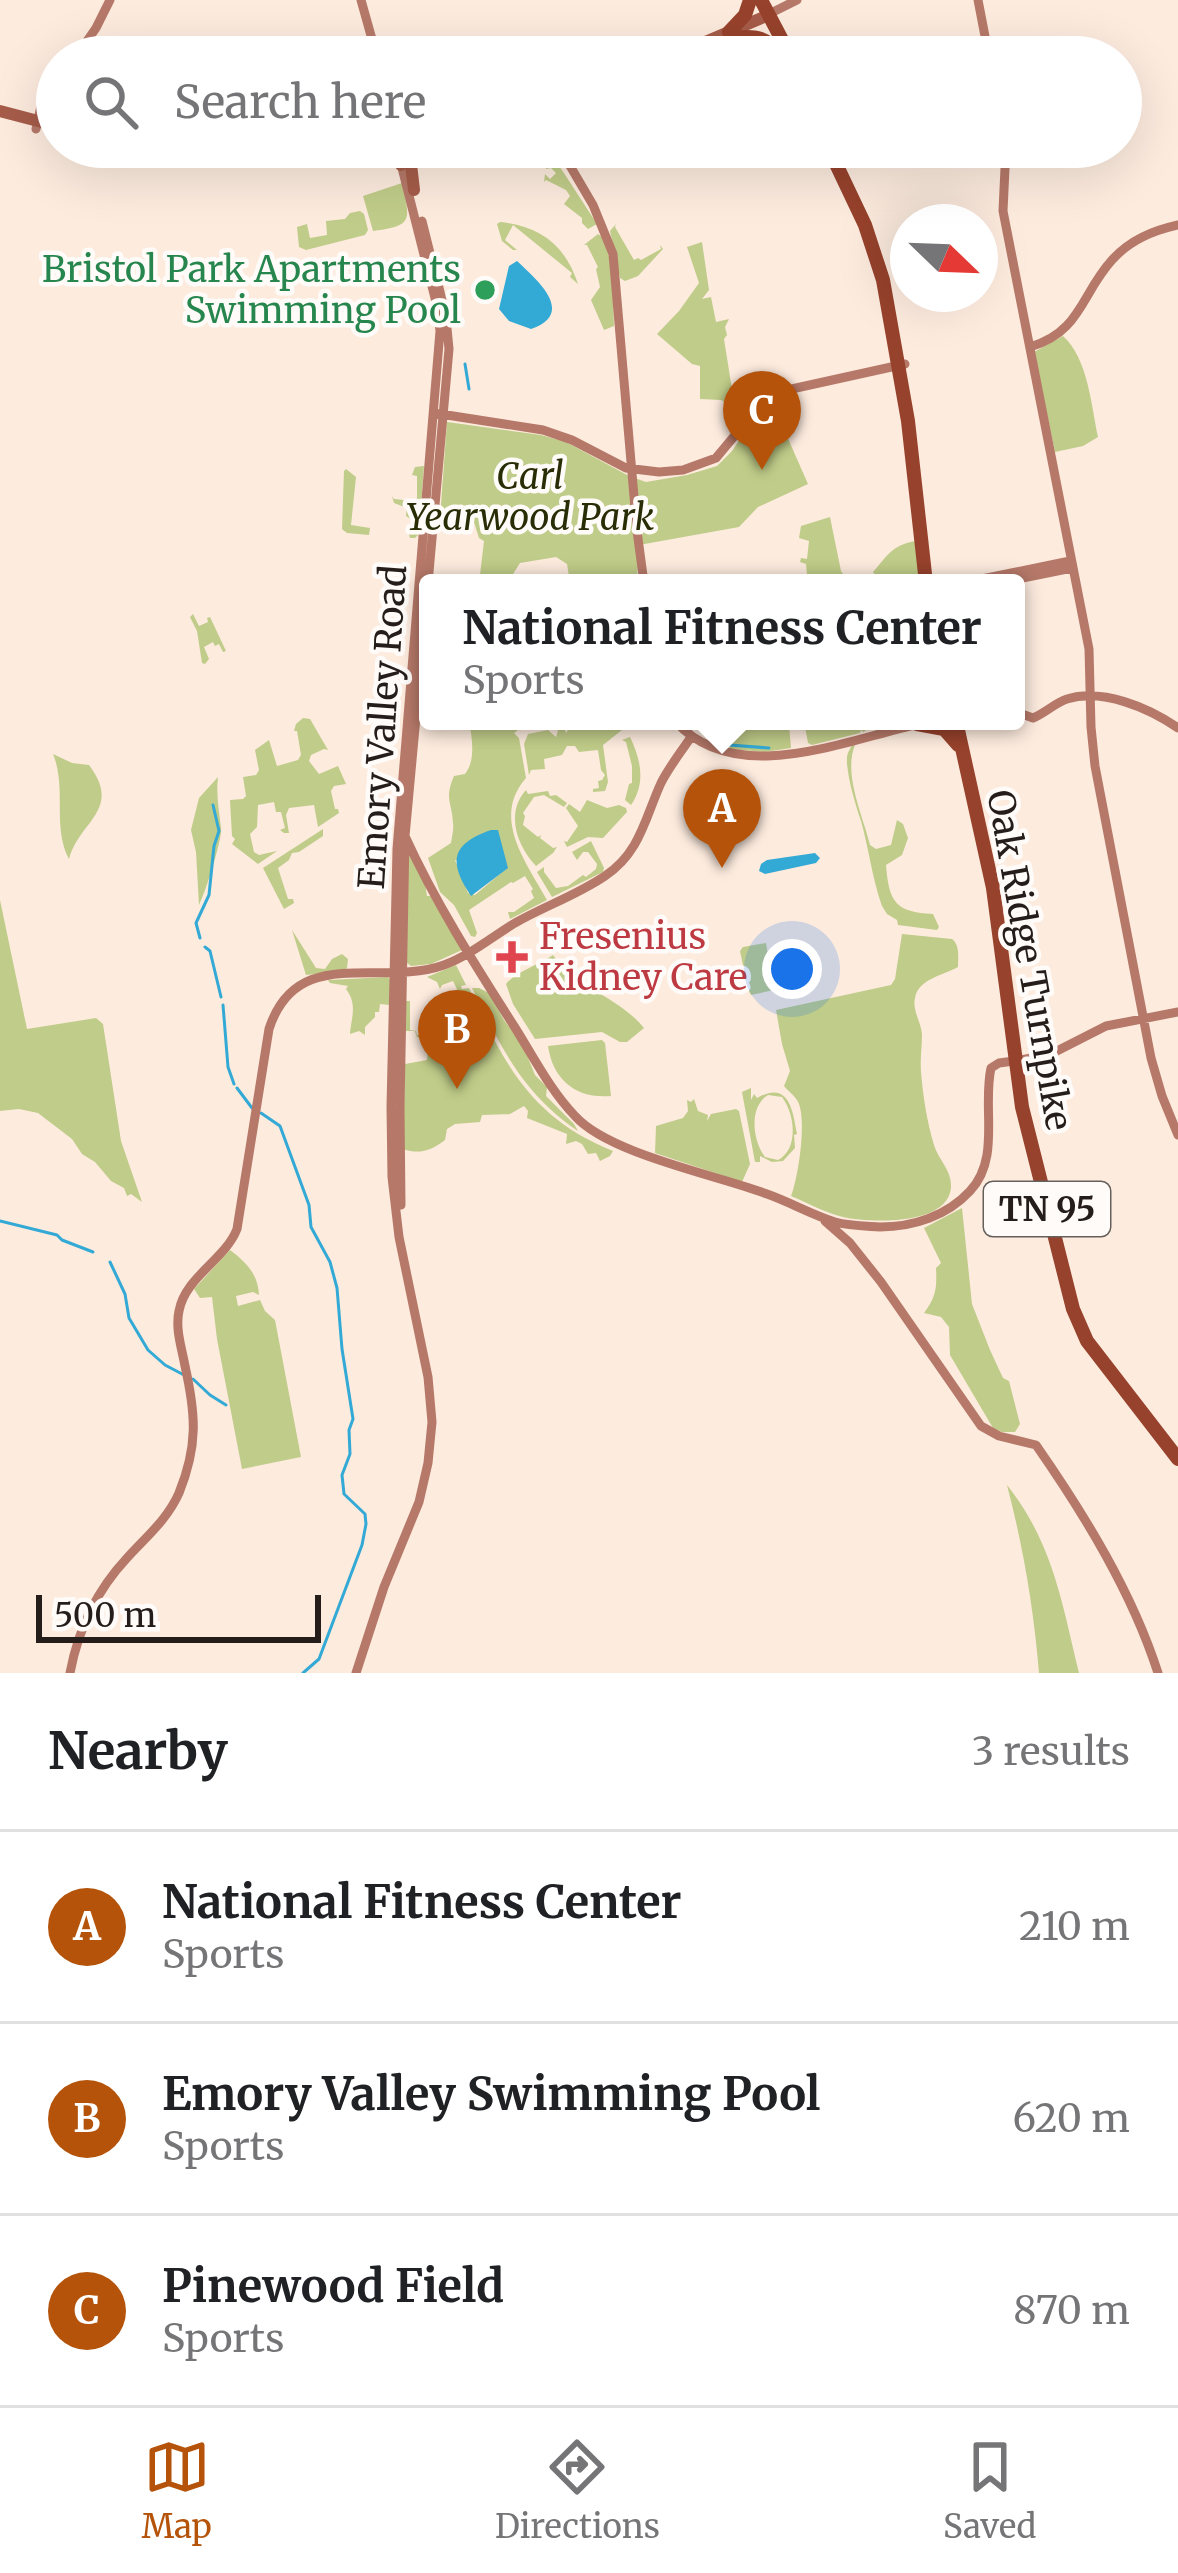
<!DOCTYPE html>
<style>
body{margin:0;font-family:Merriweather,serif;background:#f2f2f2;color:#202124}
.compass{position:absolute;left:890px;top:204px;width:108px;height:108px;border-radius:50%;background:#fff;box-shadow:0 12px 48px #0002;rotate:113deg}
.scale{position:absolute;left:36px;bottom:30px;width:285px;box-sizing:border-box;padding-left:12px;border:6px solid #241d19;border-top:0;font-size:33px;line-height:42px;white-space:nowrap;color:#241d19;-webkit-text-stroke:9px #fffbf9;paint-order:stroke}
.you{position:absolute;left:792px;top:969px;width:42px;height:42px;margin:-30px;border:9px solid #fff;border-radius:50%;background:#1a73e8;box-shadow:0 0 0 18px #1a73e833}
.badge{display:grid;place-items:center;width:78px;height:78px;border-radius:50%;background:#b45309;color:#fff;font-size:39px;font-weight:700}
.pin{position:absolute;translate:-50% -99px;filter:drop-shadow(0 3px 6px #0008)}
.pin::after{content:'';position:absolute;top:63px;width:42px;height:36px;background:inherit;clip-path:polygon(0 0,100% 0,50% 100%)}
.popup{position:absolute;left:419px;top:574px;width:606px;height:156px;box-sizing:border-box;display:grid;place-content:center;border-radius:12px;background:#fff;filter:drop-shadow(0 3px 9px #0005);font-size:39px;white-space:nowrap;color:#757577}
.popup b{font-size:45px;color:#202124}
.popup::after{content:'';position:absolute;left:50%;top:100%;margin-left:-24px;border:24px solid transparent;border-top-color:#fff}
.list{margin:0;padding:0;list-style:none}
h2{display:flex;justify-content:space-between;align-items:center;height:156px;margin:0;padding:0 48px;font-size:51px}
h2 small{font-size:39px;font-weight:400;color:#757577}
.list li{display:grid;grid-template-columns:78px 1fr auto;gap:36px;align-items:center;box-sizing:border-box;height:192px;padding:0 48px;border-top:3px solid #e0e0e0}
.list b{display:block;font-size:45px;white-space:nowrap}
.list p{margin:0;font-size:39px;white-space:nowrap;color:#757577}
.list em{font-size:39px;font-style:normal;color:#757577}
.icon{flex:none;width:66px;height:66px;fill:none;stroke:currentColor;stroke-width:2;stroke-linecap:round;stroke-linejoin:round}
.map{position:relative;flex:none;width:1178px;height:1673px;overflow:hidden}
.search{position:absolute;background:#fff;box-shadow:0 12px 48px #0002;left:36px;right:36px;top:36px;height:132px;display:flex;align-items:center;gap:30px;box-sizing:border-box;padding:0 42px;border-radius:66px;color:#757577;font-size:45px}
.sheet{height:732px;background:#fff}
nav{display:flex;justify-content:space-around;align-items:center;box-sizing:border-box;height:168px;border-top:3px solid #e0e0e0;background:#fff;font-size:33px;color:#757577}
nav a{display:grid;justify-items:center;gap:6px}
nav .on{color:#b45309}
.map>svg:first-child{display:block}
.green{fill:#c0cc89;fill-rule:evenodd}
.water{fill:#33a9d5}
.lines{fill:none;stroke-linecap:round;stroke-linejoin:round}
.stream{stroke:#33a9d5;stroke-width:3}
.secondary{stroke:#b67969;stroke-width:9}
.primary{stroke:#a65c49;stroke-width:12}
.highway{stroke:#97422c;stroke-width:14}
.leisure-dot{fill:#2e9e5b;stroke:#fffbf9;stroke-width:4.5}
.health-dot{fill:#e0444e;stroke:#fffbf9;stroke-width:4.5}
.labels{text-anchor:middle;stroke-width:9;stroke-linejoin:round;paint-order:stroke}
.shield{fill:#fffbf9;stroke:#66605c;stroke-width:3}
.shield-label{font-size:33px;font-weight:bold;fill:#241d19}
.leisure-label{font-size:36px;fill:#27864d;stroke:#fffbf9;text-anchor:end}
.park-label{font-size:36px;font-style:italic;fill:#282d05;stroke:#fffbf9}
.street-label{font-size:36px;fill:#241d19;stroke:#fffbf9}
.health-label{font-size:36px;fill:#be3a42;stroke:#fffbf9;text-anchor:start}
</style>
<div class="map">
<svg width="1178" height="1673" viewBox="0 0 1178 1673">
<rect width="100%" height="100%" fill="#fdebde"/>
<path class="green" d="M539,147H547L597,224L588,229L582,223V218L564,204L570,196L566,190L546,180L544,182L545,174L550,179L556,173L551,168L546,169L547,159L544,151L538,152Z
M402,183C410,220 414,226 373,231L363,196Z
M360,211L364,214L368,230L365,235L306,250L299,247L297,227L307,224L310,238L327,235L326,221L345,219L350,213Z
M500,222C539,226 565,244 578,284L570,277L572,273L513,225L505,240L517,250H513L502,241L497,224Z
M616,224L615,227L634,260L638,258L641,260L661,249L660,245L663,249L638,276L625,281L620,278L610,231Z
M598,234L606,240L612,273L614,326L604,330L591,300L600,287L596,269L598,267L587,245H584Z
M702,242L709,290L702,299L711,297L716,322L729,319L725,327L727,335L724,339L738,427L732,435L728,404L721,400L700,399V366L692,364L657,334L679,311L699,283L687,247Z
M1063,336C1088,359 1091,404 1098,437L1083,446L1055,452L1034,352Z
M776,399L786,434L808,484L758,507L739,527L639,545L637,579L614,583H570L567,564L556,557L520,563L513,574L515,583H479L484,541L479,538L473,519L440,518L447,422L541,435L566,442L629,476L646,482L687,475L717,466L732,451L756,416Z
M424,466L419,534L415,538H410L408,531L412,520L406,516L407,508L394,503L392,496L394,499L413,501L417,498V476L412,475L415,467Z
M346,469L356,477L351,525L370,528L369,535L347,533L342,529L344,471Z
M830,517L841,571L849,583H816L815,575H807L806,564L800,562L801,558L807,559L809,541L799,538L801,526Z
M915,541L922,583L879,581L873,572C888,555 891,546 915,541Z
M193,614L199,626L208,622L207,618L210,617L226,651L223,652L219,644L215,646L213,642L204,647L209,659L205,664L202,663L197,631L190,617Z
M303,718L310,719L328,750L324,749L311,755L309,761L319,774L338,766L346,784L334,786L331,791L335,809H338L339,813L318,827L314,805L289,808L286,815L289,833H284L280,830L285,828L281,812H276L274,802L258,805L257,827L250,834L254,852L259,855L277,851L258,864L232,844L235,839L232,836L230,800L243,799L246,796L243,777L256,775L259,770L255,750L269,740L277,766L298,760L301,755L297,731H294L296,724Z
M469,721H530L520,725L518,723V730L514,733L519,738L526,778C491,818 526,862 547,900L510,919L508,912H514L534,898L531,891L533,889L525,876L513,883L511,882L469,910L477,933L475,937L471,936L454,905L440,892L428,858L451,843C452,836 454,829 453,823C452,802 444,799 454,776L465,774C476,760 472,738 469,721ZM455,860L507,868L475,895L468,893Z
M597,721H625L627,726L603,745L608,782L605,791L593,792V789L599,788L598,781L602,780L605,775L601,770L598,750L579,752L575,746H567L562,755L544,759L545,769L531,770L529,775L524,744L528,734L548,730L556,737L560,723H563L566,733L570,727Z
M727,721H733L745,728L786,721L789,725L791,748L765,752L730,749L726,732Z
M804,721H870L872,727L863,732L861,730L860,733L812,745L808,743Z
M630,737C641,760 646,783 631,805L625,800L629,784L632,783V766L626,742L622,740Z
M852,745H855C843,775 863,815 870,845L876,849L891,845L897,820L903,824L908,838L902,855L886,865C889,903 896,912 933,914L939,927L937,930L898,925L897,920L887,914L882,906C872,878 869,849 861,821C855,803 849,783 847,764C847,753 847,755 852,745Z
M53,754L72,763L89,765C123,810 79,821 69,859C52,827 67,788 53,754Z
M218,777C216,795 219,810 221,828C223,837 205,894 199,905L196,852L191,830L199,798Z
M526,790L528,794L548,791L550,796L556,795L567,803L564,807L544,795L534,797L523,813L525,816L523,825L538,837L541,835L540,838L553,848L557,847L553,853L536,866C517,846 505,813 526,790Z
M587,800L607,808L619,805L626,808L627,812L603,838L588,837L567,847L564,841L567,842L578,826L566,808L569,804L580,812Z
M323,829V836L299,852L292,853L289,860L278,868L288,899H293L294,903L284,909L263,868Z
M591,841L604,868L603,872L552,897L537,872L544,867V872L556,888L568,886L583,875L586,877L596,869L597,864L588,852H583L577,860L572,852Z
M408,849L425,883L427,896H432L462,950L431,964L411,966L406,962Z
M0,900L27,1029L96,1018L103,1024L121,1141L142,1202L131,1194L127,1196L124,1188L111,1181L95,1162L82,1154L72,1139L38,1113L19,1109L0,1111Z
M292,930L316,968L325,969L332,959L342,954L348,959L347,968L344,971L306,975Z
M902,934L952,939C960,945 958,957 958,967C944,975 918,979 915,998C912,1010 921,1022 922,1034C922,1047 920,1059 921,1072C923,1096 927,1122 934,1145C939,1161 952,1170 951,1188C947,1226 870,1223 843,1217C826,1213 808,1203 791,1196C798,1179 808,1116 797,1100C793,1094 788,1091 784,1086L790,1071L782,1044L776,1010L891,985L895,979Z
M766,943L774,990L751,995L748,989L740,951L743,947Z
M553,955C575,987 619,997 644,1028L627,1042H620L602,1032L535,1039L513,1004L506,984C514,973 540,964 553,955Z
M456,965L466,985L461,986L462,989L469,988C504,1064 531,1118 613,1151L610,1156L600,1161L596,1153L588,1154L582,1144L576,1141L566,1144L567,1134L527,1118L528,1111L524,1106L510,1114L482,1115L480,1122L455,1124L447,1129L445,1140C432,1150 420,1155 403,1149L405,1064L427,1060L429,1039L417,1037L415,1031H405V1001H410V1030L416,1031L417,1035H432L438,1027L465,1028V1006L453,981L442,985L440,989L437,982L427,977Z
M388,977L391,980L390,1005L380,1004L379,1012H375V1017L365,1027V1035L359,1031L350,1034C351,1018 358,1005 346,989L348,986L330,983L328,980Z
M472,988H479L489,993L504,1020L522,1043L535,1075L547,1087L546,1096L574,1124L578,1131C522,1093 501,1047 472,988Z
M602,1040L605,1043L611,1096C576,1099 553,1080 548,1046Z
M751,1088V1100L754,1094L757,1098C790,1079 793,1113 797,1134L794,1135L795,1148L783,1161L772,1162L760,1156V1162H755L742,1092ZM768,1095L782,1097C795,1114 799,1149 778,1160L765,1157C752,1140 749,1106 768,1095Z
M694,1099L698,1111L708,1115L707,1121L711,1114L736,1109L739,1111L750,1164L742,1182L655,1153L656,1126L683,1118L688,1111L687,1100L691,1102Z
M962,1208L972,1304L990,1350L1003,1378L1009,1381L1020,1424L1015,1432H1002L993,1428L950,1355L949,1327L941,1317L924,1313C936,1297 937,1288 936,1268L941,1263L924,1228Z
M230,1250C246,1262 258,1274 259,1295L253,1292L236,1296L238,1306L260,1300L265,1311L275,1320L301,1457L242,1469L217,1339L212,1297L200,1298L194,1289Z
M1007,1485C1053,1543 1062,1603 1079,1673H1039C1034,1610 1023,1546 1007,1485Z"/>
<path class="water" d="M517,261C536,279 577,313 531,329L509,321L499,309L509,266Z
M491,830H498L508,868L471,896C448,862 451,844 491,830Z
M815,853L820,858L816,863L765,874L759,871L761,864L767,860Z"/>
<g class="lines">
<path class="stream" d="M465,364L469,389
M727,729L730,744
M729,745L769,748
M200,938L196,923L209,895L214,846L219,831L213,805
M205,947L210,951L221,997
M223,1005L228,1067L234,1084
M237,1088L252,1108
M261,1113L280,1126L309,1205L311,1227L330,1262L337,1288L342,1349L353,1419L349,1430L350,1454L342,1475L344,1494L365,1514L366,1524L362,1545L319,1659L303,1673
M0,1221L57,1235L62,1240L93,1252
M110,1262L125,1294L129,1318L148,1350L165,1365L184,1375
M193,1379L210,1395L226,1405"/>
<path class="secondary" d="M361,0L377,57
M978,0L989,57
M765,16L797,0
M76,57L96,28L110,0
M36,129L41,106L57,81
M559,147L593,205L613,254L637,531L644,583
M1006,147L1003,211L1089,649L1091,727L1095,766L1151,1058L1162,1096L1178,1135
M422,221L431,257
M1030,347C1081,332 1081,294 1112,260C1130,240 1152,231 1178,225
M434,413L543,430L572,440L626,468L659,472L683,470L716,458L762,403L778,392L905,364
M428,583L449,349L446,318L437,279
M962,583L1070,561
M998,583L1072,568
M1016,712L1033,718C1045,713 1055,703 1067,699C1103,688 1149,708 1178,728
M675,721C736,789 844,740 919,724
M405,836C435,902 475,965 514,1026C533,1056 550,1090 575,1116C609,1154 717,1175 767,1194C790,1202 812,1215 835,1222C849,1226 865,1226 880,1227C913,1227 947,1216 970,1191C1001,1158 982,1108 991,1068L999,1063L1014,1061
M1021,1060L1051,1054L1106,1026L1178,1012
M401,1205L400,1109L405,836L428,587
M825,1221L850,1243L881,1282L981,1426L999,1436L1036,1445C1084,1514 1132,1592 1158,1673
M70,1673C78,1630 97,1590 127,1558C146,1537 167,1520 179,1493C198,1446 196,1415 185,1366C182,1349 175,1329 179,1311C185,1277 225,1260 237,1229L269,1029C297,943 380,988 444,965C469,956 492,937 515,923C545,906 577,895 605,876C640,853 645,818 661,783C669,767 681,752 691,737
M356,1673L384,1587L419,1502L428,1463L432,1422L428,1377L399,1237L392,1177L391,1107L397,849L440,331L437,306L400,160"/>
<path class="primary" d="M670,57L764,17
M0,111L57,126
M396,147L401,165
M409,147L414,190"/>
<path class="highway" d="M761,0L791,57
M729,32L745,15L750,0
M733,38C755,35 769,37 781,57
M828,147L865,225L883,280L908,421L926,583
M956,721L993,888L1022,1107L1073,1309L1087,1341L1178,1459
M917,724L944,729L958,745"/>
</g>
<circle class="leisure-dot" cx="485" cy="290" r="12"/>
<path class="health-dot" d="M506 939h12v12h12v12h-12v12h-12v-12h-12v-12h12z"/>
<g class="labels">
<rect class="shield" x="984" y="1182" width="126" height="54" rx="9"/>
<g class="shield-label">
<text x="1047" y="1221">TN 95</text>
</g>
<g class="leisure-label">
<text x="461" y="282">Bristol Park Apartments<tspan x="461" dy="41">Swimming Pool</tspan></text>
</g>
<g class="park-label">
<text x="530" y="489">Carl<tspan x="530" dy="41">Yearwood Park</tspan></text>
</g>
<g class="street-label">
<text transform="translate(382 727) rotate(-86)" y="13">Emory Valley Road</text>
<text transform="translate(1030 960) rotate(80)" y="13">Oak Ridge Turnpike</text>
</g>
<g class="health-label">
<text x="539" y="949">Fresenius<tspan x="539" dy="41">Kidney Care</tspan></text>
</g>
</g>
</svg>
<svg class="compass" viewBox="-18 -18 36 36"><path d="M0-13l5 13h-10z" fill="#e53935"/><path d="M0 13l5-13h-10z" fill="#757577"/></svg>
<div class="scale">500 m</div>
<div class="you"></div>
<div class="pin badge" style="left:722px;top:868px">A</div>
<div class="popup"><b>National Fitness Center</b>Sports</div>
<div class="pin badge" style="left:457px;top:1089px">B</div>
<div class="pin badge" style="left:762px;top:470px">C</div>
<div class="search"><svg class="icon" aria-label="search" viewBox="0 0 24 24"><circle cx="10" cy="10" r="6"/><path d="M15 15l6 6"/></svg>Search here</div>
</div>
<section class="sheet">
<h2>Nearby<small>3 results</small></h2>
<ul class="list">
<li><span class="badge">A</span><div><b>National Fitness Center</b><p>Sports</p></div><em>210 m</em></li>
<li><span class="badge">B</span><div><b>Emory Valley Swimming Pool</b><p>Sports</p></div><em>620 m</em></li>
<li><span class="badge">C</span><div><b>Pinewood Field</b><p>Sports</p></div><em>870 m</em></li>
</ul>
</section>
<nav>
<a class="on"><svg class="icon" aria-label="map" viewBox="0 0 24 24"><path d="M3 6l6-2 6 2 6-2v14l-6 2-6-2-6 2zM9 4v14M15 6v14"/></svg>Map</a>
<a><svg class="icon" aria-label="directions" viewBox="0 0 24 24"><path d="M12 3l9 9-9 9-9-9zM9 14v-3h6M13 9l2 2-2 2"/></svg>Directions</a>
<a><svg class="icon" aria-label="saved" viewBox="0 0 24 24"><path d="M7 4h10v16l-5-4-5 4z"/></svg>Saved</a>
</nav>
